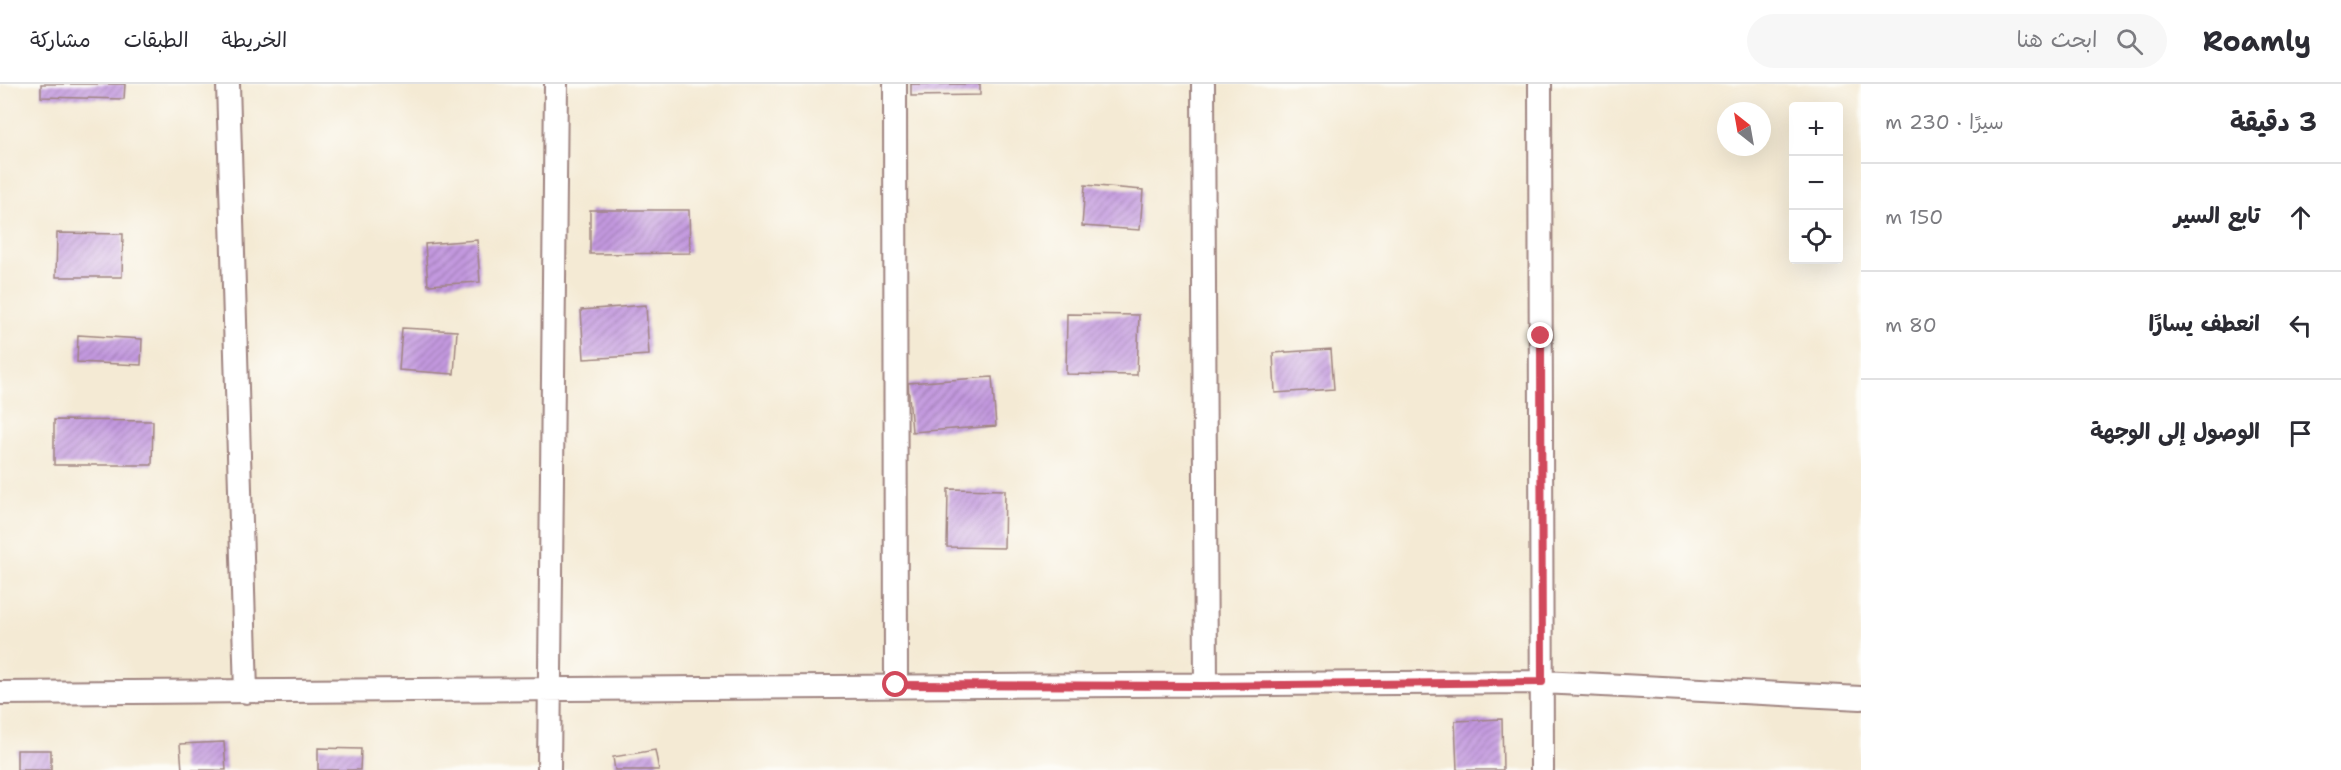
<!DOCTYPE html>
<html lang="ar">
<meta charset="utf-8">
<style>
body{margin:0;font-family:"Shantell Sans","Playpen Sans Arabic",sans-serif;background:#f7f7f7;color:#2b2b33;direction:rtl}
.controls{position:absolute;right:18px;top:18px;display:grid;overflow:hidden;border-radius:6px;box-shadow:0 6px 24px #0002}
.controls button{width:54px;height:54px;display:grid;place-items:center;padding:0;border:0;border-bottom:2px solid #e1e1e2;background:#fff;color:#2b2b33;font:30px sans-serif}
.compass{position:absolute;left:1717px;top:18px;width:54px;height:54px;border-radius:50%;background:#fff;box-shadow:0 6px 24px #0002;rotate:329deg}
.stop{position:absolute;width:18px;height:18px;margin:-14px;border:4px solid #d1495b;border-radius:50%;background:#fff}
.stop.end{background:#d1495b;border-color:#fff;box-shadow:0 2px 6px #0008}
.list{margin:0;padding:0;list-style:none}
h2{display:flex;justify-content:space-between;align-items:center;height:78px;margin:0;padding:0 24px;font-size:26px}
h2 small{font-size:20px;font-weight:400;color:#7c7c81}
.list li{display:grid;grid-template-columns:39px 1fr auto;gap:18px;align-items:center;box-sizing:border-box;height:108px;padding:0 24px;border-top:2px solid #e1e1e2}
.list b{display:block;font-size:22px;white-space:nowrap}
.list em{font-size:20px;font-style:normal;color:#7c7c81}
.icon{flex:none;width:33px;height:33px;fill:none;stroke:currentColor;stroke-width:2;stroke-linecap:round;stroke-linejoin:round}
.map{position:relative;flex:none;width:1861px;height:686px;overflow:hidden;direction:ltr}
header{display:flex;align-items:center;gap:36px;box-sizing:border-box;height:84px;padding:0 30px;background:#fff;border-bottom:2px solid #e1e1e2}
header strong{font-size:28px}
nav{display:flex;gap:33px;margin-inline-start:auto;font-size:21px}
.search{width:420px;height:54px;background:#f7f7f7;display:flex;align-items:center;gap:15px;box-sizing:border-box;padding:0 21px;border-radius:33px;color:#7c7c81;font-size:22px}
main{display:flex}
aside{flex:1;background:#fff}
.map>svg:first-child{display:block}
.building{fill:url(#building-hatch)}
.lines{fill:none;stroke-linecap:round;stroke-linejoin:round}
.street-casing{stroke:#9f8480;stroke-width:26}
.street{stroke:#fff;stroke-width:22}
.route{stroke:#d1495b;stroke-width:8}
</style>
<header>
<strong>Roamly</strong>
<div class="search"><svg class="icon" aria-label="search" viewBox="0 0 24 24"><circle cx="10" cy="10" r="6"/><path d="M15 15l6 6"/></svg>ابحث هنا</div>
<nav><a>الخريطة</a><a>الطبقات</a><a>مشاركة</a></nav>
</header>
<main>
<aside>
<h2>3 دقيقة<small>سيرًا · 230 m</small></h2>
<ul class="list">
<li><svg class="icon" aria-label="ahead" viewBox="0 0 24 24"><path d="M12 20V5M6 11l6-6 6 6"/></svg><div><b>تابع السير</b></div><em>150 m</em></li>
<li><svg class="icon" aria-label="left" viewBox="0 0 24 24"><path d="M17 20v-9H6M10 6l-5 5 5 5"/></svg><div><b>انعطف يسارًا</b></div><em>80 m</em></li>
<li><svg class="icon" aria-label="arrive" viewBox="0 0 24 24"><path d="M6 21V4h12l-3 4 3 4H6"/></svg><div><b>الوصول إلى الوجهة</b></div></li>
</ul>
</aside>
<div class="map">
<svg width="1861" height="686" viewBox="0 0 1861 686">
<defs>
<pattern id="building-hatch" width="6" height="6" patternUnits="userSpaceOnUse" patternTransform="scale(1.5)"><rect width="6" height="6" fill="#c399df"/><path d="M-1 1l2-2M0 6l6-6M5 7l2-2" fill="none" stroke="#a07cb5"/></pattern>
</defs>
<rect width="100%" height="100%" fill="#fdfcf7"/>
<filter id="ink" filterUnits="userSpaceOnUse"><feTurbulence type="fractalNoise" baseFrequency=".0167" numOctaves="2"/><feDisplacementMap in="SourceGraphic" scale="12" xChannelSelector="R" yChannelSelector="G"/><feConvolveMatrix kernelMatrix="1 2 1 2 8 2 1 2 1" color-interpolation-filters="sRGB"/></filter>
<filter id="wash" filterUnits="userSpaceOnUse"><feTurbulence type="fractalNoise" baseFrequency=".008" numOctaves="4" result="noise"/><feDisplacementMap in="SourceGraphic" scale="24" xChannelSelector="R" yChannelSelector="G"/><feGaussianBlur stdDeviation="1.35" result="paint"/><feColorMatrix in="noise" values="0 0 0 0 0 0 0 0 0 0 0 0 0 0 0 0 0 1.4 0 .05"/><feComposite in="paint" operator="in"/></filter>
<g filter="url(#wash)">
<rect width="100%" height="100%" fill="#f4ead4"/>
<g id="blocks">
<path class="building" d="M41,0H125L124,15L41,13Z
M911,0H980V11L911,12Z
M1085,101L1143,106L1140,146L1082,142Z
M590,126H689L690,169L590,170Z
M57,149L123,150L122,193H56Z
M477,156L480,198L428,201L425,160Z
M646,221L649,271L584,275L581,226Z
M1067,230L1139,231L1137,291L1066,290Z
M402,244L457,247L454,290L399,286Z
M78,251L142,255L141,281L77,278Z
M1331,265L1334,305L1275,309L1273,269Z
M992,293L996,342L912,348L908,299Z
M54,336L153,337L152,381H54Z
M948,405L1005,406L1004,464L947,463Z
M1502,635L1503,686H1457L1455,637Z
M224,658L226,686H182L180,660Z
M318,664L361,665L360,686H318Z
M17,666H51V686H17Z
M655,666L659,686H615L613,673Z"/>
</g>
</g>
<g filter="url(#ink)">
<use href="#blocks" fill-opacity="0" stroke="#9f8480" stroke-width="1.5"/>
<g class="lines">
<g class="street-casing">
<path id="street" d="M228,0L246,608
M895,0L896,601
M1203,0L1206,602
M1540,0L1542,686
M0,609L1542,598L1861,614
M549,686L556,0"/>
</g>
<use href="#street" class="street"/>
</g>
</g>
<g class="lines" filter="url(#ink)">
<path class="route" d="M896,601L1206,602L1542,598L1541,252"/>
</g>
</svg>
<div class="controls">
<button>+</button>
<button>−</button>
<button><svg class="icon" aria-label="locate" viewBox="0 0 24 24"><circle cx="12" cy="12" r="6"/><path d="M12 2v4M12 18v4M2 12h4M18 12h4"/></svg></button>
</div>
<svg class="compass" viewBox="-18 -18 36 36"><path d="M0-13l5 13h-10z" fill="#e53935"/><path d="M0 13l5-13h-10z" fill="#7c7c81"/></svg>
<div class="stop" style="left:896px;top:601px"></div>
<div class="stop end" style="left:1541px;top:252px"></div>
</div>
</main>
